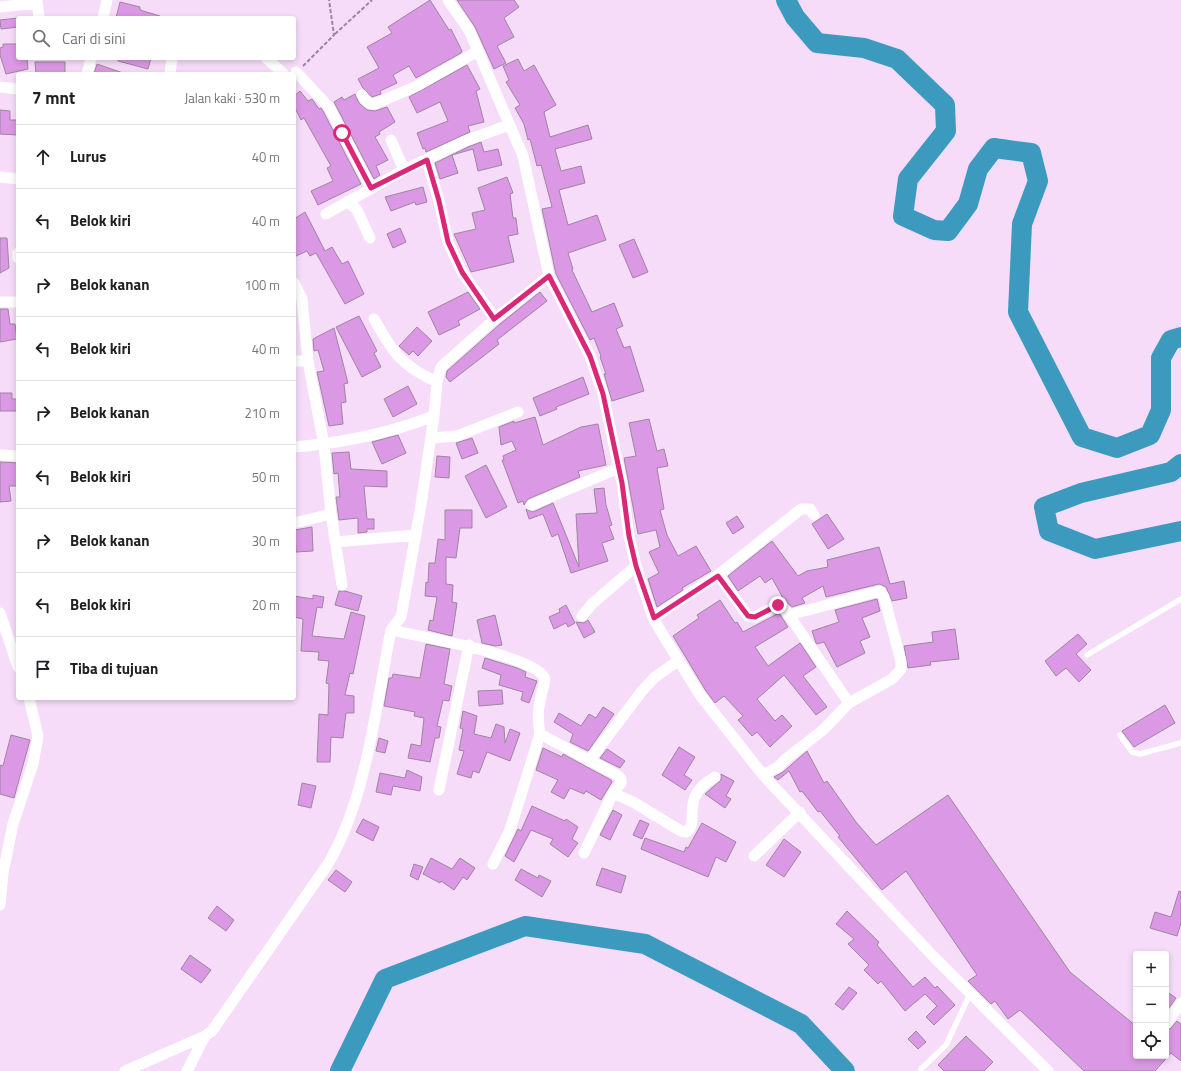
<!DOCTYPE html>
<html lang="id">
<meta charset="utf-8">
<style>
body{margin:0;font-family:"Titillium Web",sans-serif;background:#f2f2f2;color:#202124}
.controls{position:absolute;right:12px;bottom:12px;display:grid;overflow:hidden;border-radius:4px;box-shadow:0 2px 6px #0003}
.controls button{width:36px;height:36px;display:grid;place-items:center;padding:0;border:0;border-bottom:1px solid #e0e0e0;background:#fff;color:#202124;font:20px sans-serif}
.stop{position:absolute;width:12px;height:12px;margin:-9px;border:3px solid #db2777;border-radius:50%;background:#fff}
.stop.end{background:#db2777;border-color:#fff;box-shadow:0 1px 4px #0008}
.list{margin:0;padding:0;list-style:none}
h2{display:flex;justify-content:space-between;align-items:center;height:52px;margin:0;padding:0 16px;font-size:17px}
h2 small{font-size:13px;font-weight:400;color:#757577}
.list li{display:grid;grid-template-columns:26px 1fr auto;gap:12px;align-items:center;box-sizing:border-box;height:64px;padding:0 16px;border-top:1px solid #e0e0e0}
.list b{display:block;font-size:15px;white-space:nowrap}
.list em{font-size:13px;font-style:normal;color:#757577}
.icon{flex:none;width:22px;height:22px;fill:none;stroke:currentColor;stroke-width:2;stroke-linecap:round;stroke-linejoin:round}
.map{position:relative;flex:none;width:1181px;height:1071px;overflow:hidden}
.search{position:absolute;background:#fff;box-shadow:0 2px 6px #0003;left:16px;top:16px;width:280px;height:44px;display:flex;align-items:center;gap:10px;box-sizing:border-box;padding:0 14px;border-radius:4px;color:#757577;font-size:15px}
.panel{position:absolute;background:#fff;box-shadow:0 2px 6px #0003;left:16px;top:72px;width:280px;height:628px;border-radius:4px}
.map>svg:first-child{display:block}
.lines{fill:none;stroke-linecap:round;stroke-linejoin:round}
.river{stroke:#3d9abf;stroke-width:20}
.building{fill:#db98e4;stroke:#9d86a0}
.path{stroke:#99879b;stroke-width:2;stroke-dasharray:4 2;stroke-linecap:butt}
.service{stroke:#fff;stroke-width:5.5}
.minor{stroke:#fff;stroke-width:11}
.route{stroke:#db2777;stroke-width:5}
</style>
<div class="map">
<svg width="1181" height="1071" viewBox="0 0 1181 1071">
<rect width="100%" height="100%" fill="#f6dcf9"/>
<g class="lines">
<path class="river" d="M786,0L795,17L817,43L864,48L897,59L945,105L946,131L908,179L903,216L934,230L948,231L968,204L978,169L994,148L1031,153L1038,181L1022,224L1018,312L1082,437L1117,448L1150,435L1161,410V358L1171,340L1181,337
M1181,464L1171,472L1081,493L1044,507L1049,531L1095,549L1181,531
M340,1071L385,979L525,926L645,944L801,1024L845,1071"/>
</g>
<path class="building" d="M430,0L449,30L451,29L462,51L461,53L416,78L409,66L393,75L397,83L380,91L381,94L372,97L363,88L358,79L379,68L367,47L392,33L388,27Z
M457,0H514L519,7L504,18L514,37L497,46L506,63L494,69L475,27Z
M120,2L140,7V10L160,16V18H116Z
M18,18V27L1,29L0,20Z
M3,44H18V58H27L28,69L6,74L0,55V48L3,47Z
M118,58H151L148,69L118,61Z
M518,59L524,71L534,65L556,105L544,112L550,137L588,125L592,139L555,149L561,171L581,166L585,183L559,190L568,225L597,215L606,240L568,253L573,269L572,270L592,312L614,303L623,326L616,329L624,348L630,346L644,391L612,401L604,374H606L600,357L601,356L594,338L590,340L556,274L542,209L552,207L541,165L537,166L530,139L528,140L524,124L515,108L520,105L506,82L509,80L503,66Z
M35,62H65V74H36Z
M97,64L123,73L122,74H94Z
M467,65L480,89L476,91L484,122L468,126L470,132L426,152L425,148L423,149L417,133L448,121L440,102L417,113L409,97Z
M300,91L308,101L312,99L319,109L321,108L323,111L361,184L318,205L311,191L333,181L327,168L331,166L304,118L301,120L294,106V96Z
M355,94L359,103L367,110L375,111L387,107L395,122L379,132L380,134L375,137L388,160L376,166L380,175L374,179L334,102L342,97L344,100Z
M0,110L10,111V120H18V135L0,134Z
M481,142L484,152L498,149L502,165L478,171L473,149L452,155L458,173L440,179L435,163L468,147Z
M507,177L513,193L510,194L513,218H516L518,234L508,236L514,262L471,272L454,234L476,229L472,213L485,210L478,188Z
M423,187L427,202L416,205L415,202L391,211L385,197Z
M305,212L325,251L332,247L342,264L348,261L364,294L345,304L316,253L310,256L307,251L294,257V219Z
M400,228L406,242L393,248L387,234Z
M0,238H7L9,268L0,273Z
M634,239L648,272L633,278L619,245Z
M468,292L480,309L458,321L460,325L439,335L428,312Z
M540,292L547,301L497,340L499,344L450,382L446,377L447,371L500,324Z
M0,309H8L10,324H15L17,339L0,342Z
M359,316L377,351L374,353L381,367L362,377L336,327Z
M417,327L432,341L418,356L413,351L409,355L399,346Z
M334,328L348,383L344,384L346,402L341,403L343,424L329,426L317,372L324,371L318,350L314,351L313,339Z
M583,377L589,394L556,407L557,409L540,416L533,398Z
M408,386L417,404L393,417L384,399Z
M0,393H12V399H18V411H0Z
M535,417L543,445L581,427L598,424L606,465L578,471L580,477L528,499L524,505L523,501L518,503L502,460H504L503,456L516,450L512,441L501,445L499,427L514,421V423Z
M649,419L657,451L664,449L668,466L657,468L664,509L660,510L667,535L678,556L696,546L711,571L682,588L683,590L657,607L648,579L659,573L649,552L660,547L656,530L638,534L624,458L636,456L629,423Z
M398,435L406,453L382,464L372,442Z
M472,438L478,453L462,459L456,443Z
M349,452L351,469L387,471V487L364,486L367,519H374V529H367V532L358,533V518L339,520L336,497H340L338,473L334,474L332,453Z
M437,456L450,457L449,478L435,477Z
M0,462L18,463V486H9L11,501L0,502Z
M486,465L507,507L486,518L465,476Z
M604,488L606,505L612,525L609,526L614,539L602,543L608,561L571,573L558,534L552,537L543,514L529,519L526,509L533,512L553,503L579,567L576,514L597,513L594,489Z
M445,510H472V528H460L456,558L446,557V584L453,585L452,602L457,603L452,636L428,630L430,620L433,621L437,597L425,596L426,582L428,583L429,563H435L438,539L445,540Z
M827,514L844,539L828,549L812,524Z
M737,516L744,527L733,534L726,523Z
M312,527L313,551L296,552L295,530Z
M772,541L798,576L807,571L828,567L827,560L879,547L890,584L904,581L907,598L892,601L886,587L879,584L826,597L823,586L802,598L805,603L792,607L784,600L772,578L765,583L760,576L738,591L728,576Z
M339,591H345L362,596L358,611L335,605Z
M313,595L324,597L322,608L317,607L312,636L344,639L351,612L365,616L353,674L350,673L345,695L354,696V713H346L343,738L331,737L330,762H317L319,714L328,715L329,684L326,683L329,661L318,660L319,652L301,651L303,619L294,617V596L313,599Z
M877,599L880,611L862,618L870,637L860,641L865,653L837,667L824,642L817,644L816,643L812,631L839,622L835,610Z
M720,600L735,623L737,622L743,632L779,613L788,627L755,647L768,666L800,643L816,667L803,676L827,707L816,715L784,675L757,699L775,721L782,715L792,726L770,747L757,732L752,736L738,720L743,716L724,696L715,703L706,691L673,636L699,618L697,615Z
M566,605L575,623L568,627L566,623L554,629L549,617L560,612L559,609Z
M495,615L502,645L495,646L482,643L477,620Z
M588,620L595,632L584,638L576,622L584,623Z
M955,629L959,659L930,662L931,665L908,668L904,646L933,642L932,632Z
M1078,634L1087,644L1076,654L1091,670L1079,682L1066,668L1056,676L1045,661Z
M426,644L450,649L444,684L452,686L449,701L443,700L437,726L441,727L439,738H435L430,762L408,758L411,744L421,746L424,718L414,716L415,712L384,706L389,678H392L393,674L420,678Z
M485,658L517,668L526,672L525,677L537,681L529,703L521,700L523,692L499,685L501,675L482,668Z
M502,690L503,704L479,706L478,691Z
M1165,705L1175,723L1134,747L1122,731Z
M603,707L614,714L588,751L570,742L573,734L554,722L559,713L581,726L589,714L596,718Z
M463,711L477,716L474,734L491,738L496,724L504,727L505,743L510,729L520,733L510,761L487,752L479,773L473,771L471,778L457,774L464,751L459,750L463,729L460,728Z
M11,735L30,740L14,798L0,794V765L3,766Z
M379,738L388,741L385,753L376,751Z
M679,747L695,757L684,775L692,780L685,790L662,775Z
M543,748L562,757L563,754L611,780L612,782L601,800L586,791L584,794L570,788L564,799L551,792L558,780L536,770Z
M607,749L625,761L620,768L600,758Z
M807,751L824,783L827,781L856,822L876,845L948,795L1070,972L1136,1026V1056H1166V1031L1171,1028L1177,1021L1181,1024V1061L1171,1053L1155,1071H1084L1020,1010L1008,1019L995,1001L991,1004L968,981L977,975L906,871L882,890L838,837L840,836L820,811L818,812L802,791L800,792L789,771L778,780L774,777L783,772Z
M407,770L422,777L420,791L393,786L391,795L376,792L380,773L405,778Z
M721,774L734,781L726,796L731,799L725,808L705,794L721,780Z
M302,783L316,786L311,808L298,805Z
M532,806L565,821L566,819L578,827L572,839L578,843L568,857L550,844L553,839L531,830L514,862L505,856L518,829L521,831Z
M613,810L622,815L610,840L600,835Z
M363,819L379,827L373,841L356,832Z
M640,820L649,824L642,839L633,835Z
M702,823L736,842L726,862L716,857L708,877L641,849L645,838L684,852L686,847L688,848Z
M784,839L801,852L784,877L766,865Z
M431,858L452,869L460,858L475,868L467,880L463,877L454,890L441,881L440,883L423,874Z
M414,864L423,867L418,880L410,876Z
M602,868L626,876L621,893L596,885Z
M521,869L538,878L539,875L551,881L542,897L515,880Z
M336,870L352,882L345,892L328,880Z
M1179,891L1181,892V923L1177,936L1150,928L1155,912L1171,917Z
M217,906L234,920L226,931L208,918Z
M847,911L879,942L877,945L913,987L925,977L935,988L937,986L955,1005L934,1025L926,1017L937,1006L925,994L905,1011L881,981L878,984L864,970L869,965L848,944L854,939L836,924Z
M190,955L211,970L201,983L181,969Z
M849,987L857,993L843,1010L835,1004Z
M1166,991L1176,998L1166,1012Z
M916,1031L926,1042L918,1049L908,1039Z
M966,1036L993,1062L984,1071H944L938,1065Z"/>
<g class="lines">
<path class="path" d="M335,34L372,0
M303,66L334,35L329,0"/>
<path class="service" d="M1087,655L1181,599
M1120,735L1132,752L1140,754L1181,743
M921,1069L946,1045L970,994"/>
<path class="minor" d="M37,0L39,18
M448,0L469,30L523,156L549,276L590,356L603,394L622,483L629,536L636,566L653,618L666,640L700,695L763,775L932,955L1048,1071
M0,7L37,3
M103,18L107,0
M266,58L284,74
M296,72L329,107L371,188
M87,74L91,58
M170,74L172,58
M0,87L18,89
M362,95C366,101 369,106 377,103L417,86L478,51
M391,140L404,170
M427,160L439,201L448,242L462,272L495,319
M0,177L18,179
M348,201L357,210L370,238
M326,214L404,170L465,141L509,125
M18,253V258
M294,283L302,299L308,361L324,445L331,514L342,585
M0,302H18
M374,319C393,352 400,365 437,382
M294,361H308
M431,438L457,436L518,412
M294,447C342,443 390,433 434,416
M0,455L18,456
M531,505L619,468
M294,523L331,514
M335,542L416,535
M718,575L801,509H810L814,515
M0,613L18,667
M582,616L592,604L636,566
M653,618L718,575L748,616L755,617L778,605L784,608L849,703
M391,630C417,636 532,655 544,677C546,682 543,688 542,692C538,708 537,718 540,734L617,775L621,779V783L613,793L633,802L681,831L687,832C700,820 679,797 715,777
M589,761L642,691L655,677L678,661
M763,775L778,767L787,758L823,730L849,703L892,679L901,669V661L884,597L880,591L789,615
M439,790L469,645
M584,853L613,793
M754,856L800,812
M493,864L510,830L540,734
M0,905L3,873L13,824L33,764L38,736L29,698
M1166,1024L1181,1003
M125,1071L205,1036L212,1031L328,864C367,798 376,705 391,630L401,617L421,505L434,416L437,382L441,367L495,319L549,276
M187,1071L205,1036"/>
</g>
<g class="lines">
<path class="route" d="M342,133L371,188L427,160L439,201L448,242L462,272L494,319L549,276L590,356L603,394L622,483L629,536L636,566L654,618L718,576L748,616L755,617L778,605"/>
</g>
</svg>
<div class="controls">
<button>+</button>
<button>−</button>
<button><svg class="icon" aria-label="locate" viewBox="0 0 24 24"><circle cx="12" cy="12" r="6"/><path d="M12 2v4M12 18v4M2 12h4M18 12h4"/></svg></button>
</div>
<div class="stop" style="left:342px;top:133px"></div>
<div class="stop end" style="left:778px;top:605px"></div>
<div class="search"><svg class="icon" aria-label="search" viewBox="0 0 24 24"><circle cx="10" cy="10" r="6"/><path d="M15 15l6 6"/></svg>Cari di sini</div>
<section class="panel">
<h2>7 mnt<small>Jalan kaki · 530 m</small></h2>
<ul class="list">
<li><svg class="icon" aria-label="ahead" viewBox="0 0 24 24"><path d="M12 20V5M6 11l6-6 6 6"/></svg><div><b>Lurus</b></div><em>40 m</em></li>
<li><svg class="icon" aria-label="left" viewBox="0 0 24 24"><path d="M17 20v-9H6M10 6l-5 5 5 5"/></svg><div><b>Belok kiri</b></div><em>40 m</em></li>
<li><svg class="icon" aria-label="right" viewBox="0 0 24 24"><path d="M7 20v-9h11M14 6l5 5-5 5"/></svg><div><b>Belok kanan</b></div><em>100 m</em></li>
<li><svg class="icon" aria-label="left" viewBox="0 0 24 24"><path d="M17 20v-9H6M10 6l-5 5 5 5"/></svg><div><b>Belok kiri</b></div><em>40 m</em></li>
<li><svg class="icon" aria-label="right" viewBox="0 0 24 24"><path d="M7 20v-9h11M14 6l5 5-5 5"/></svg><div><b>Belok kanan</b></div><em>210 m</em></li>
<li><svg class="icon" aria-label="left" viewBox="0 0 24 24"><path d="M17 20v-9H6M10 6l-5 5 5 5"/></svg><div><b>Belok kiri</b></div><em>50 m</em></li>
<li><svg class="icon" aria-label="right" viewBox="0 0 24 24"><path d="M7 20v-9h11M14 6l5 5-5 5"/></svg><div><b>Belok kanan</b></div><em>30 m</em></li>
<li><svg class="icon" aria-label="left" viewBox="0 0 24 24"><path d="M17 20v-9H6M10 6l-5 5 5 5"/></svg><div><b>Belok kiri</b></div><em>20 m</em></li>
<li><svg class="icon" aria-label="arrive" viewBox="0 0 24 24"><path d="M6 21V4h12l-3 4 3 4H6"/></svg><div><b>Tiba di tujuan</b></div></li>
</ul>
</section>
</div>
